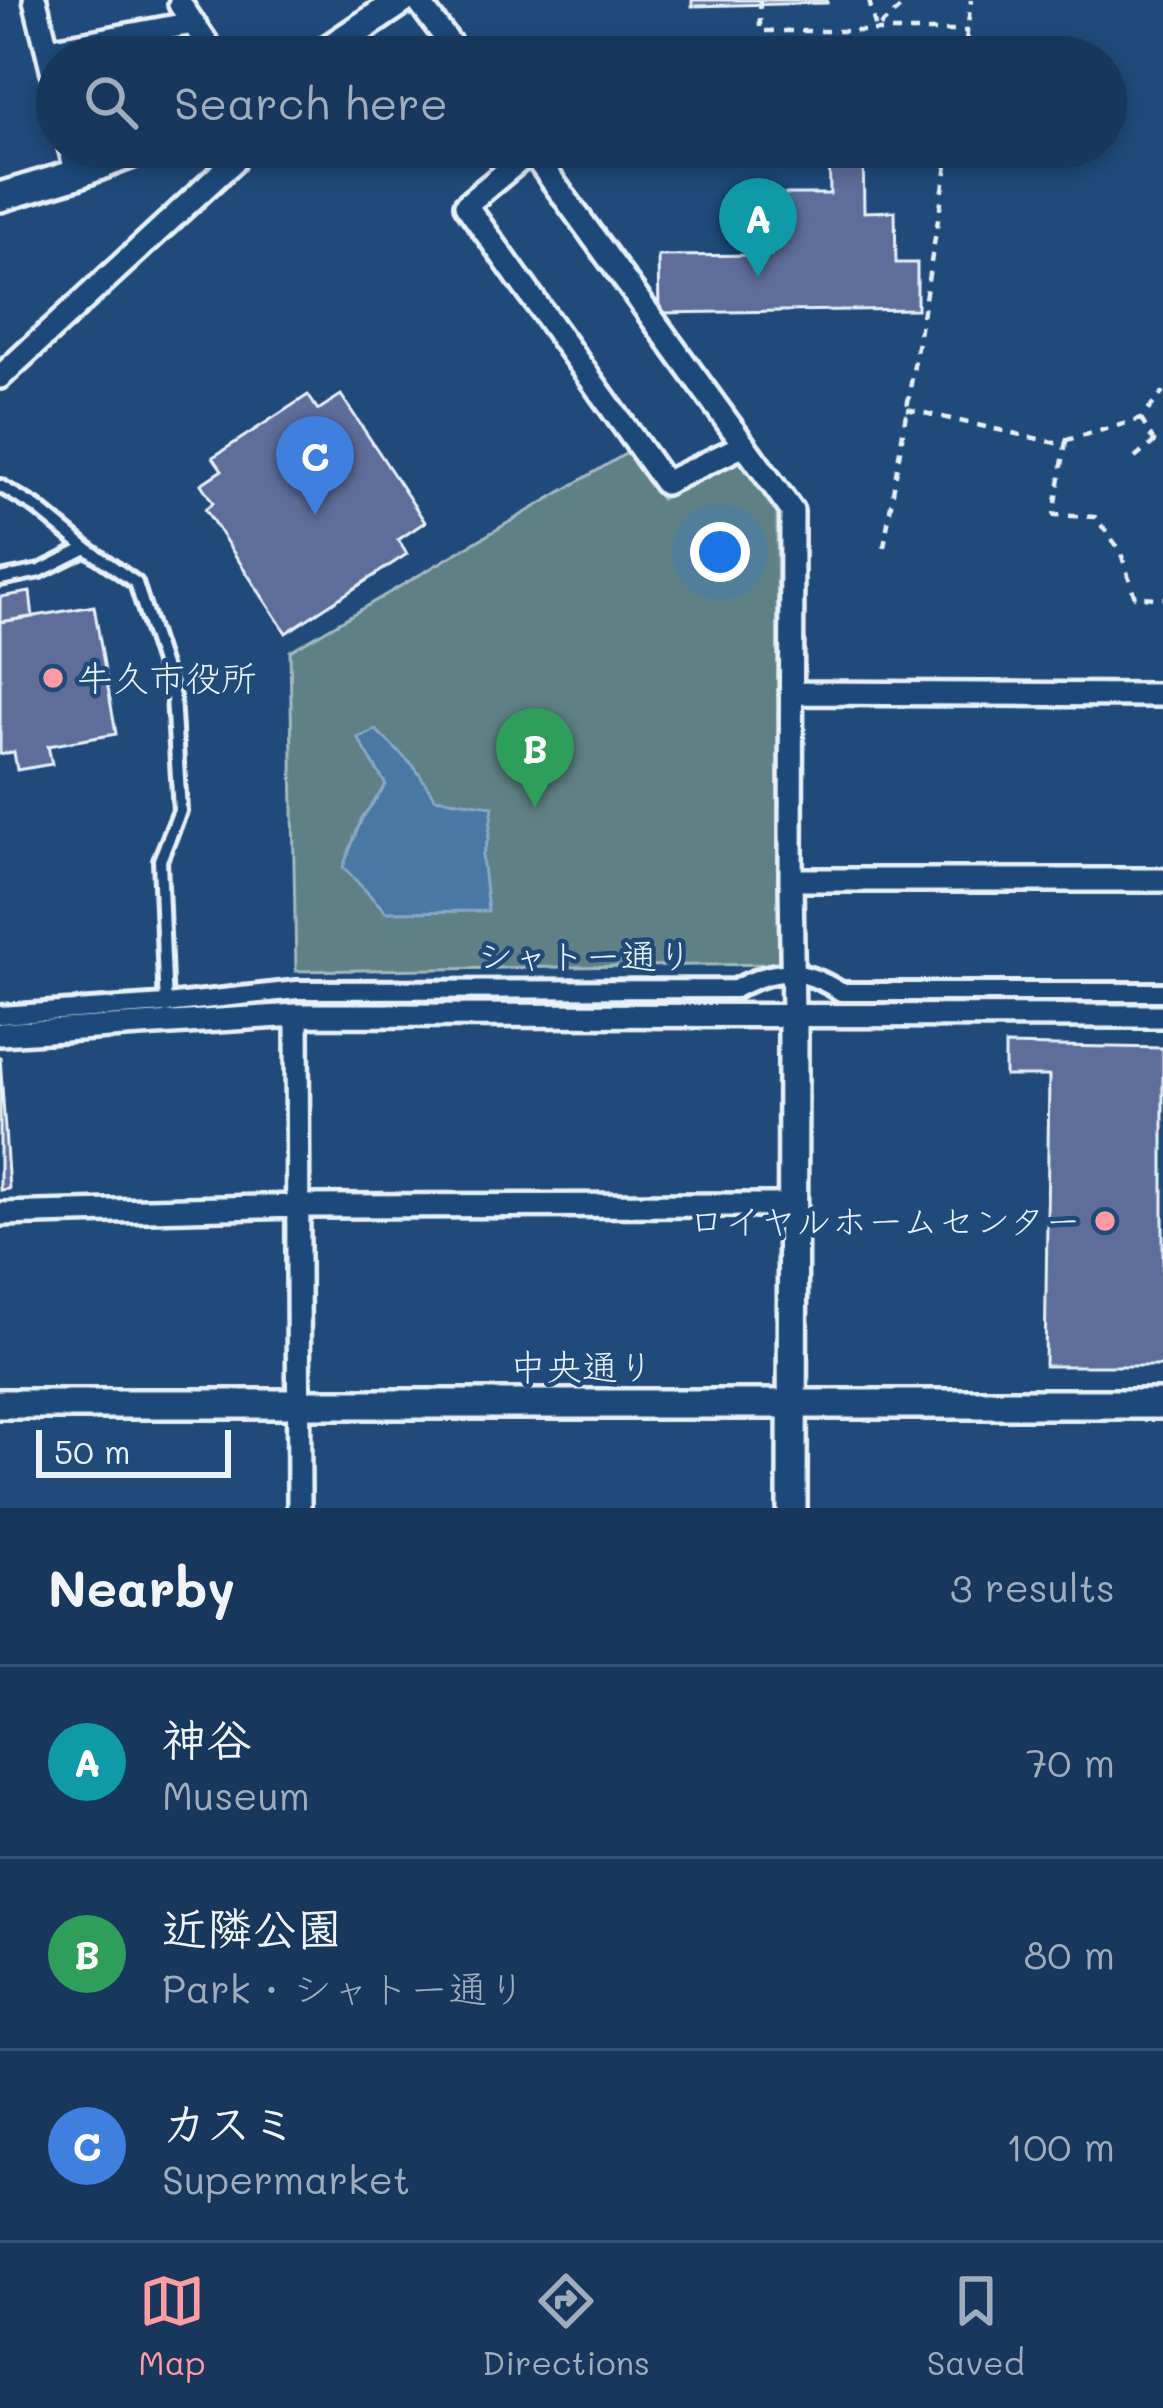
<!DOCTYPE html>
<meta charset="utf-8">
<style>
body{margin:0;font-family:Mali,"Klee One",sans-serif;background:#203f62;color:#f1f3f6}
.scale{position:absolute;left:36px;bottom:30px;width:195px;box-sizing:border-box;padding-left:12px;border:6px solid #e8f1f8;border-top:0;font-size:33px;line-height:42px;white-space:nowrap;color:#e8f1f8;-webkit-text-stroke:9px #1f4a7a;paint-order:stroke}
.you{position:absolute;left:720px;top:552px;width:42px;height:42px;margin:-30px;border:9px solid #fff;border-radius:50%;background:#1a73e8;box-shadow:0 0 0 18px #1a73e833}
.badge{display:grid;place-items:center;width:78px;height:78px;border-radius:50%;background:#ff9aa2;color:#fff;font-size:39px;font-weight:700}
.pin{position:absolute;translate:-50% -99px;filter:drop-shadow(0 3px 6px #0008)}
.pin::after{content:'';position:absolute;top:63px;width:42px;height:36px;background:inherit;clip-path:polygon(0 0,100% 0,50% 100%)}
.list{margin:0;padding:0;list-style:none}
h2{display:flex;justify-content:space-between;align-items:center;height:156px;margin:0;padding:0 48px;font-size:51px}
h2 small{font-size:39px;font-weight:400;color:#9eacbb}
.list li{display:grid;grid-template-columns:78px 1fr auto;gap:36px;align-items:center;box-sizing:border-box;height:192px;padding:0 48px;border-top:3px solid #365272}
.list b{display:block;font-size:45px;white-space:nowrap}
.list p{margin:0;font-size:39px;white-space:nowrap;color:#9eacbb}
.list em{font-size:39px;font-style:normal;color:#9eacbb}
.icon{flex:none;width:66px;height:66px;fill:none;stroke:currentColor;stroke-width:2;stroke-linecap:round;stroke-linejoin:round}
.map{position:relative;flex:none;width:1163px;height:1508px;overflow:hidden}
.search{position:absolute;background:#17385c;box-shadow:0 6px 18px #0003;left:36px;right:36px;top:36px;height:132px;display:flex;align-items:center;gap:30px;box-sizing:border-box;padding:0 42px;border-radius:66px;color:#9eacbb;font-size:45px}
.sheet{height:732px;background:#17385c}
nav{display:flex;justify-content:space-around;align-items:center;box-sizing:border-box;height:168px;border-top:3px solid #365272;background:#17385c;font-size:33px;color:#9eacbb}
nav a{display:grid;justify-items:center;gap:6px}
nav .on{color:#ff9aa2}
.map>svg:first-child{display:block}
.green{fill:#5e8185;stroke:#a3b9be;stroke-width:3}
.water{fill:#4978a5;stroke:#89a8c6;stroke-width:3}
.building{fill:#5e6d9a;stroke:#e8f1f8;stroke-width:3}
.lines{fill:none;stroke-linecap:round;stroke-linejoin:round}
.service-casing{stroke:#e8f1f8;stroke-width:20}
.pedestrian-casing{stroke:#e8f1f8;stroke-width:26}
.minor-casing{stroke:#e8f1f8;stroke-width:30}
.tertiary-casing{stroke:#e8f1f8;stroke-width:36}
.path{stroke:#e8f1f8;stroke-width:4.5;stroke-dasharray:9 9;stroke-linecap:butt}
.service{stroke:#1f4a7a;stroke-width:10}
.pedestrian{stroke:#1f4a7a;stroke-width:16}
.minor{stroke:#1f4a7a;stroke-width:21}
.tertiary{stroke:#1f4a7a;stroke-width:27}
.poi-dot{fill:#ff9aa2;stroke:#1f4a7a;stroke-width:4.5}
.labels{text-anchor:middle;stroke-width:9;stroke-linejoin:round;paint-order:stroke}
.poi-label{font-size:36px;fill:#e8f1f8;stroke:#1f4a7a;text-anchor:start}
.street-label{font-size:36px;fill:#e8f1f8;stroke:#1f4a7a}
</style>
<div class="map">
<svg width="1163" height="1508" viewBox="0 0 1163 1508">
<rect width="100%" height="100%" fill="#1f4a7a"/>
<filter id="ink" filterUnits="userSpaceOnUse"><feTurbulence type="fractalNoise" baseFrequency=".00833" numOctaves="2"/><feDisplacementMap in="SourceGraphic" scale="24" xChannelSelector="R" yChannelSelector="G"/><feConvolveMatrix kernelMatrix="1 2 1 2 8 2 1 2 1" color-interpolation-filters="sRGB"/></filter>
<g filter="url(#ink)">
<path class="green" d="M627,453L661,499L740,462L777,511L779,964L296,971L290,651Z"/>
<path class="water" d="M376,730L415,768L435,798L493,806L488,840L482,856L488,911L386,912L343,867L362,818L386,785L358,738Z"/>
<path class="building" d="M692,0H827V3L692,6Z
M827,42H861L862,57H828Z
M829,147H863L864,212L895,211L896,263H917V309L659,313L658,256L771,255V194H830Z
M308,395L318,410L341,395L425,522L398,540L407,554L286,633L205,509L213,503L201,484L222,470L213,457Z
M30,592L33,617L0,622V597Z
M94,606L116,734L48,746L52,764L17,770L14,752L0,754V622Z
M1005,1045L1163,1048V1366H1045L1049,1076H1005Z
M0,1056L9,1189L0,1190Z"/>
<g class="lines">
<g class="service-casing">
<path id="service" d="M0,486L36,507L86,548L136,583L173,697L180,811L160,860L166,1008
M0,579L40,571L86,548"/>
</g>
<g class="pedestrian-casing">
<path id="pedestrian" d="M0,1015L166,1004L297,990L735,989C776,967 802,967 841,992H1163"/>
</g>
<g class="minor-casing">
<path id="minor" d="M35,0L57,89
M417,0L460,57
M180,4L216,57
M48,50L193,23
M70,147L77,174
M528,147L792,511L791,880L793,1017
M531,151L466,205L665,483L744,445
M0,377L234,161L239,147
M791,693L1163,695
M791,880H1163
M297,1015L299,1508
M0,1034L297,1015L1163,1016
M0,1214L299,1206L793,1205"/>
</g>
<g class="tertiary-casing">
<path id="tertiary" d="M318,57L402,0
M0,197L77,174L148,147
M0,1404H1163
M792,1508L793,1017"/>
</g>
<path class="path" d="M760,0V31H969
M869,0L876,30L909,0
M964,57L971,0
M907,409L1056,443L1141,419L1163,392
M1141,419L1153,440
M1066,441L1054,515L1095,517L1120,550L1135,597L1163,598
M1135,458L1154,442L1163,443
M884,547L950,147"/>
<use href="#service" class="service"/>
<use href="#pedestrian" class="pedestrian"/>
<use href="#minor" class="minor"/>
<use href="#tertiary" class="tertiary"/>
</g>
</g>
<g class="poi-dot">
<circle cx="53" cy="678" r="12"/>
<circle cx="1105" cy="1221" r="12"/>
</g>
<g class="labels">
<g class="poi-label">
<text x="77" y="691">牛久市役所</text>
<text x="1081" y="1234" text-anchor="end">ロイヤルホームセンター</text>
</g>
<g class="street-label">
<text x="585" y="969">シャトー通り</text>
<text x="582" y="1380">中央通り</text>
</g>
</g>
</svg>
<div class="scale">50 m</div>
<div class="you"></div>
<div class="pin badge" style="left:758px;top:277px;background:#0f9aa8">A</div>
<div class="pin badge" style="left:535px;top:807px;background:#2e9e5b">B</div>
<div class="pin badge" style="left:315px;top:515px;background:#3f7fe0">C</div>
<div class="search"><svg class="icon" aria-label="search" viewBox="0 0 24 24"><circle cx="10" cy="10" r="6"/><path d="M15 15l6 6"/></svg>Search here</div>
</div>
<section class="sheet">
<h2>Nearby<small>3 results</small></h2>
<ul class="list">
<li><span class="badge" style="background:#0f9aa8">A</span><div><b>神谷</b><p>Museum</p></div><em>70 m</em></li>
<li><span class="badge" style="background:#2e9e5b">B</span><div><b>近隣公園</b><p>Park · シャトー通り</p></div><em>80 m</em></li>
<li><span class="badge" style="background:#3f7fe0">C</span><div><b>カスミ</b><p>Supermarket</p></div><em>100 m</em></li>
</ul>
</section>
<nav>
<a class="on"><svg class="icon" aria-label="map" viewBox="0 0 24 24"><path d="M3 6l6-2 6 2 6-2v14l-6 2-6-2-6 2zM9 4v14M15 6v14"/></svg>Map</a>
<a><svg class="icon" aria-label="directions" viewBox="0 0 24 24"><path d="M12 3l9 9-9 9-9-9zM9 14v-3h6M13 9l2 2-2 2"/></svg>Directions</a>
<a><svg class="icon" aria-label="saved" viewBox="0 0 24 24"><path d="M7 4h10v16l-5-4-5 4z"/></svg>Saved</a>
</nav>
